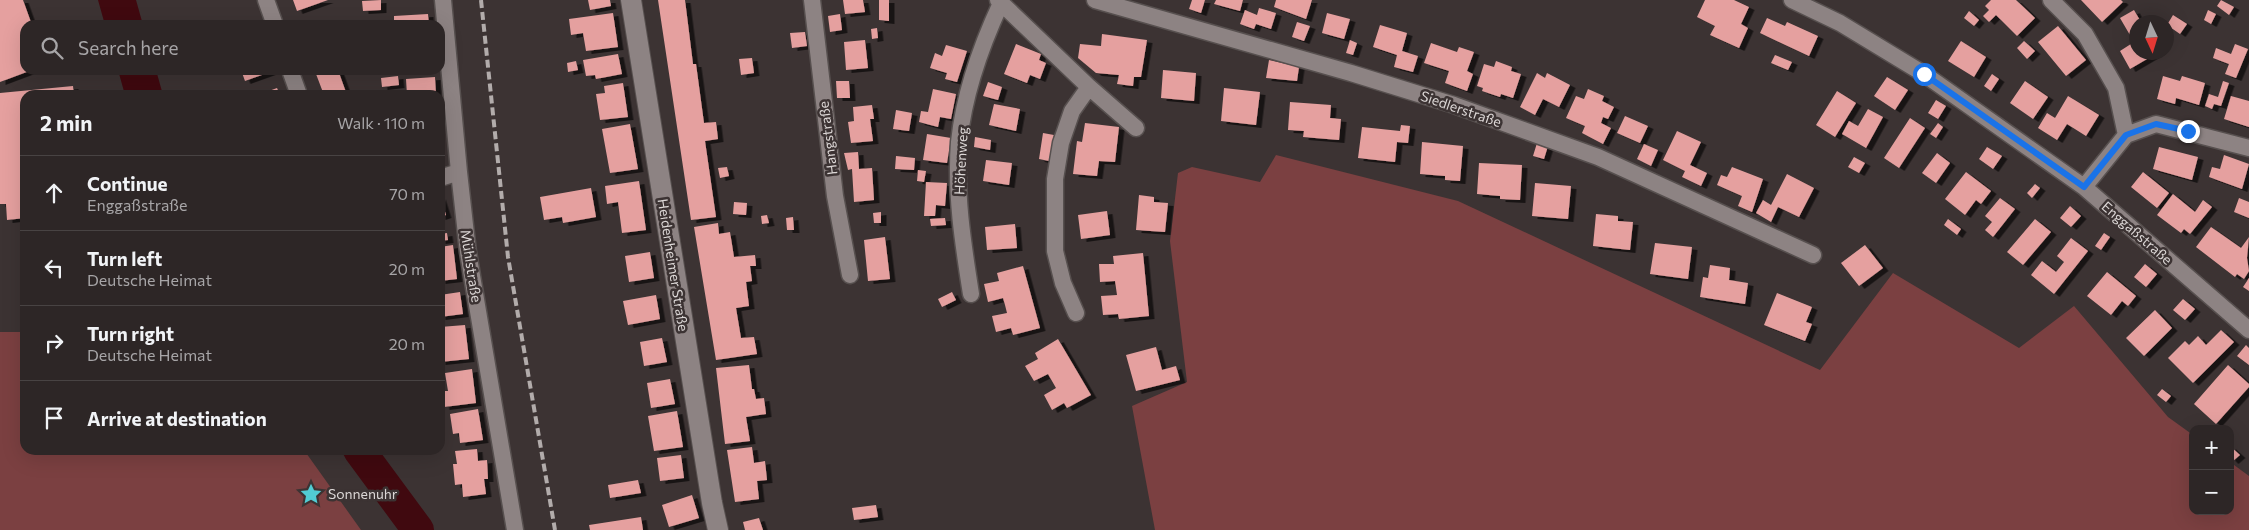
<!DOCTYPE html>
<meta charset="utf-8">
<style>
body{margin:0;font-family:Commissioner,sans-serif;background:#393232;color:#f1f3f6}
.controls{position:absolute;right:15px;bottom:15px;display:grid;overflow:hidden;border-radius:10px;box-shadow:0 5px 20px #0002}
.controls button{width:45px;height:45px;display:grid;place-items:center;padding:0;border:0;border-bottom:1px solid #484343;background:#2d2626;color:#f1f3f6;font:25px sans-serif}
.compass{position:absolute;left:2129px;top:15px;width:45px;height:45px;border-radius:50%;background:#2d2626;box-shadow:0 5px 20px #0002;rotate:176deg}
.stop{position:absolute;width:15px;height:15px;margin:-11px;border:4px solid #1a73e8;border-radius:50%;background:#fff}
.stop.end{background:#1a73e8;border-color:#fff;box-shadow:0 1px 5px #0008}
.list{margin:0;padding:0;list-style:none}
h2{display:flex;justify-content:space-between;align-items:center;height:65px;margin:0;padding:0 20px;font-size:21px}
h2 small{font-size:16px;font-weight:400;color:#a7a5a7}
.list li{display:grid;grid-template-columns:32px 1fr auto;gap:15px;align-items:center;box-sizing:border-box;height:75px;padding:0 20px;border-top:1px solid #484343}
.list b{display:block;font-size:19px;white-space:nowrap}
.list p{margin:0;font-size:16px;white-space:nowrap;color:#a7a5a7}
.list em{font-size:16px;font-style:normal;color:#a7a5a7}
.icon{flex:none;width:28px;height:28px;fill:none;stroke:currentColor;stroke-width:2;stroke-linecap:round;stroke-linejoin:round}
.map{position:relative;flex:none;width:2249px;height:530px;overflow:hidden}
.search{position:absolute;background:#2d2626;box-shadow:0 5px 20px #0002;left:20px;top:20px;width:425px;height:55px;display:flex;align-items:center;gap:12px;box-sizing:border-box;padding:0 18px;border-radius:15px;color:#a7a5a7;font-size:19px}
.panel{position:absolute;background:#2d2626;box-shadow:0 5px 20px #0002;left:20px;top:90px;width:425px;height:365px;border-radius:15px}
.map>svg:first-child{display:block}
.green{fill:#7b4041}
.water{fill:#40090f}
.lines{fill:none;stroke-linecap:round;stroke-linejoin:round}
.river{stroke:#40090f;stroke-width:32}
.building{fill:#e5a09f;filter:url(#shadow)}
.minor-casing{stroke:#57504f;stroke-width:19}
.tertiary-casing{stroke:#57504f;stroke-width:22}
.minor{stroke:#8d8383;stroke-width:16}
.tertiary{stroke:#8d8383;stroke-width:20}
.rail{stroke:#b2acab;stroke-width:4;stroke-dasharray:8 4;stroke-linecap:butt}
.route{stroke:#1a73e8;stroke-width:6}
.labels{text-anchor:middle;stroke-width:5;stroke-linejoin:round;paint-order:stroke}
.street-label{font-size:14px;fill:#dcd7d6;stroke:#3c3333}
.poi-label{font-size:14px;fill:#dcd7d6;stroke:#3c3333;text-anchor:start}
</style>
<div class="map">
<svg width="2249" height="530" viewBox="0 0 2249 530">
<defs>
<filter id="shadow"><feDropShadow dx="5.5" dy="3" stdDeviation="0" flood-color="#0009"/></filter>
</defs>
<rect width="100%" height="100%" fill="#3c3333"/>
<path class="green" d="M1276,155L1458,201L1820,370L1893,273L2019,348L2074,306L2168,417L2193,435V511H2230V462L2249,476V530H1155L1132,406L1187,382L1170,241L1178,173L1192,167L1260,182Z
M0,332H25V450H304L361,530H0Z"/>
<path class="water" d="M98,0H136L143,25H105Z
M118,70H156L163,95H125Z"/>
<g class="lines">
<path class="river" d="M359,450L418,530"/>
</g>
<path class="building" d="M0,0H23L32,25H25V70H32L0,82Z
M293,0H328L297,11Z
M381,0V10L363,11L362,1Z
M588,0H610L611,6L590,10Z
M658,0H685L693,64H696L704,123L716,122L718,139L705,141L716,217L691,220Z
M843,0H863L865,12L845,14Z
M879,0H889V21L879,20Z
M1192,0H1205L1201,13L1189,9Z
M1216,0H1243L1240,11L1214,4Z
M1276,0H1312L1306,19L1274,7Z
M1705,0H1734L1749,7L1741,24L1748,28L1739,48L1710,35L1715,26L1697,17Z
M1991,0H2016L2035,18L2017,36L1996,15L1989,22L1983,16L1989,10L1985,6Z
M2081,0H2121L2123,2L2102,22Z
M2221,0L2234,7L2229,15L2217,6Z
M1259,8L1276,13L1271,29L1256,24L1254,29L1240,24L1245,10L1257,15Z
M2134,10L2141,22H2136V52H2159L2130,69L2120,51L2134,42L2120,18Z
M2208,10L2216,14L2211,24L2204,20Z
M1969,11L1979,20L1974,26L1964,18Z
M613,13L618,47L586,51L583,33L571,35L569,19Z
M1327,13L1350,19L1344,39L1322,33Z
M428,14L429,25H394V16Z
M840,14L842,30L830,32L828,16Z
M2173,15L2187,24L2180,34L2167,25Z
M1767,18L1785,26L1787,22L1818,36L1809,56L1760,33Z
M1297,22L1310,26L1304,41L1292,37Z
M1380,25L1407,33L1402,51L1418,56L1413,72L1394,67L1397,55L1373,47Z
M2058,26L2086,60L2066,76L2038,42Z
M877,28L878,38L872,39L871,29Z
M805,32L807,46L792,48L790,33Z
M1102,34L1147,40L1141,77H1134L1133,86L1117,84L1119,75L1096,73L1078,58L1080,44L1101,46Z
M865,40L868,68L846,70L844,42Z
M1350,40L1357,43L1353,55L1346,53Z
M1961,41L1986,57L1974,77L1948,61Z
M2024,41L2035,51L2027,59L2017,48Z
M1431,43L1457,52L1459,47L1474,52L1467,71L1473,74L1467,91L1445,83L1449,71L1424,63Z
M1016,44L1041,54L1039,60L1046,63L1040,79L1030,75L1027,83L1004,74Z
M2235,44L2248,49L2236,78L2225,74L2229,64L2213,58L2216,48L2231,54Z
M946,45L967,51L957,82L945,79L947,73L930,68L935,53L942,56Z
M618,54L622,74L596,79L595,75L586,76L583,60Z
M1775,55L1792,62L1788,70L1771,63Z
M752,58L754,73L741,75L739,59Z
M1269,60L1299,67L1297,81L1266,78Z
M576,61L578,70L568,72L567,63Z
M1496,61L1512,67L1511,71L1521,74L1513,98L1501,94L1500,97L1482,91L1483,88L1477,86L1484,64L1494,67Z
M241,70H272L273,71L245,81Z
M327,70H338L347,95H324L316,74Z
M1163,70L1196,73L1194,101L1161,98Z
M1537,73L1545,78L1547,73L1570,85L1559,107L1543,99L1535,115L1520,107Z
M1992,74L1999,79L1991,91L1984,86Z
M398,76L399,85L382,87L381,78Z
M2163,76L2180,81L2182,76L2205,83L2199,105L2176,98L2175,104L2157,99Z
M435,77L436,95H407L406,79Z
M1887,77L1908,90L1895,110L1874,96Z
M836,81H849L850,98H837Z
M2025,81L2048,97L2033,119L2010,103Z
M2223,81L2229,83L2221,106L2214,104L2212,109L2205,106L2209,94L2218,97Z
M988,82L1002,87L998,100L983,96Z
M623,83L628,117L600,120L596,94L605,93L604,86Z
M73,86L74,95H25V218L7,220L6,204H0V93Z
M277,88L280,95H258Z
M1224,88L1260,92L1256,125L1221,121Z
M933,89L956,94L951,119L940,117L938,127L919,122L921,111L928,112Z
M1588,89L1604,96L1602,101L1614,107L1608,119L1603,117L1601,123L1611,128L1603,144L1582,133L1585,126L1566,118L1576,96L1584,99Z
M1837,91L1856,103L1835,137L1816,125Z
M2068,96L2099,115L2086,136L2067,124L2057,140L2038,128L2047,113L2055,118Z
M2231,96L2249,101V127L2224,119Z
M1936,100L1946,106L1938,119L1928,113Z
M1290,102L1331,105L1330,118L1341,119L1339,140L1303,137L1304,131L1288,130Z
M994,104L1020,109L1016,131L989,125Z
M872,105L874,119H870L873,141L851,143L848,122L854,121L853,107Z
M1868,109L1883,117L1866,148L1842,134L1849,121L1858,126Z
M896,110L912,113L909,131L893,129Z
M1625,116L1648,126L1640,143L1617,133Z
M1910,118L1925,128L1899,168L1884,158Z
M1085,123L1119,127L1115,162L1099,161L1097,176L1073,174L1077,141L1082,142Z
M1938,123L1943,127L1936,138L1930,134Z
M630,124L638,169L610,173L602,129Z
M1401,125L1410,126L1408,143L1397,142L1395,162L1358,158L1362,127L1400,131Z
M1677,131L1701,142L1690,165L1707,173L1701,186L1682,177L1685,171L1663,160Z
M1043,133L1054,135L1049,161L1039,159Z
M927,134L951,138L947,163L923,160Z
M975,137L991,140L990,150L974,147Z
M1422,142L1463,146L1460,181L1445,180V176L1420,174Z
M1537,143L1548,146L1544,159L1533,156Z
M1644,144L1658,150L1651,166L1637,159Z
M1987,147L2002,156L1993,169L1979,159Z
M2159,147L2198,157L2192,180L2153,169Z
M858,152L859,169L872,168L874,200L854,202L852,169L848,170L844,153Z
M1937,153L1950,163L1936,183L1922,173Z
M2224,155L2249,164L2242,189L2209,177L2212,167L2220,169Z
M896,156L915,158L914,170L895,169Z
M1854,157L1865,163L1859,173L1848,167Z
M986,160L1012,163L1009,185L983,181Z
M1479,163L1522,165L1520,200L1500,199V196L1477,194Z
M727,167L729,176L720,178L718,168Z
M1732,167L1763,179L1752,212L1738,206L1742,196L1717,185L1721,175L1727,177Z
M918,170L926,171L924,182L917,181Z
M1966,172L1991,191L1981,204L1976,200L1965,215L1945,199Z
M2143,172L2169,193L2157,208L2131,187Z
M1787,174L1814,188L1799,217L1778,207L1771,222L1756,213L1763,200L1771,205Z
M639,181L646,230L622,233L618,202L607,204L605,186Z
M926,182L947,183L945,206L936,205L935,216H924Z
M1535,183L1571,186L1568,219L1532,216Z
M2035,184L2040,188L2032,198L2027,193Z
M591,188L596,217L563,223L562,217L544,220L540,197Z
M2173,194L2195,212L2203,200L2212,207L2190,234L2184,229L2181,233L2157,215Z
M1139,195L1154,197V202L1168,203L1165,232L1136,230Z
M440,196L446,215L440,217Z
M2000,198L2015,209L1993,237L1985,230L1992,222L1985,216Z
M2239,198L2249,202V218L2234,212Z
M734,202L747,203L746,215L733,214Z
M2070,206L2081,216L2071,227L2060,218Z
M1107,211L1110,235L1081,239L1078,215Z
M881,212V223H874L873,213Z
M1596,214L1618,216V221L1633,222L1630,250L1593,246Z
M767,215L769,223L762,224L761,216Z
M793,217L794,230H787L786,218Z
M945,218L946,225L931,226L930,219Z
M1948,219L1961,229L1957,235L1944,225Z
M2035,219L2051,232L2023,265L2007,252Z
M718,223L719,234L730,232L734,257L755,255L756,266H750L752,281L746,282L749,306L736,308L741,338L754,337L757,354L716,360L694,227Z
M1015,224L1017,248L987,250L985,227Z
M2211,227L2241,248L2249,237L2247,258L2249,271L2244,279L2237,274L2235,277L2196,247Z
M447,233L448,240L440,241V234Z
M2104,233L2110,237L2101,250L2095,246Z
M885,237L890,279L868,281L864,240Z
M2071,238L2088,251L2054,294L2031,275L2042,261L2056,272L2064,262L2057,256Z
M1655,243L1692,247L1688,279L1650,274Z
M453,245L457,279L440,281V247Z
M1865,245L1883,268L1859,286L1841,263Z
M650,252L654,278L629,282L625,256Z
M1143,253L1149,316L1119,319L1118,314L1103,315L1101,296L1117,295L1115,281L1100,282L1099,264H1114L1113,256Z
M2145,264L2157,274L2146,287L2134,277Z
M1710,265L1730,268L1729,280L1748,283L1745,304L1700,297L1703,277L1708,278Z
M1023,266L1040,328L1013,335L1011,328L996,332L992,316L1007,313L1005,305L1003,298L988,302L984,284L999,281L997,273Z
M2107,272L2136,296L2128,306L2122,301L2111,315L2087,296Z
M2249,278V291L2243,287Z
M460,292L463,314L440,317V295Z
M952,292L956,300L942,307L938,299Z
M1777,293L1812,307L1806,322L1812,324L1805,341L1764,325Z
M656,295L660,319L628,325L623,301Z
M2183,299L2195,309L2185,320L2173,310Z
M2155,310L2172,328L2144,356L2126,338Z
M465,325L469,359L440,362V327Z
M2221,330L2234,342L2193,383L2168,358L2185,341L2189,345L2198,336L2206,345Z
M662,338L667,362L644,366L640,342Z
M1058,339L1091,395L1067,408L1064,403L1052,410L1044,395L1056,388L1048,374L1034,381L1025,366L1038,359L1035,353Z
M2246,345L2249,348V365L2237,356Z
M1156,347L1162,370L1176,366L1180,380L1136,391L1126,355Z
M749,365L752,389H754L756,399L764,398L766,414L746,417L750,441L725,444L716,368Z
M2228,365L2249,384V387L2216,424L2194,404Z
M472,369L476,403L444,407L442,391H448L445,373Z
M670,379L675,404L651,408L647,383Z
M2162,389L2171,396L2166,402L2157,395Z
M478,409L483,440L460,443L459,433L453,434L450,414Z
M677,411L683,447L654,451L648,416Z
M2230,446L2240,455L2233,461L2230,458Z
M752,447L754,463L765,461L767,480L757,481L759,499L735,502L727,450Z
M477,449L478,461L487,460L488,479H484L486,494L463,497L462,484L455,485L453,464H457L455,451Z
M681,455L684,478L660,481L657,458Z
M638,480L641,493L610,498L608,485Z
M692,495L699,518L669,527L662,505Z
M876,505L878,517L854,520L852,508Z
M641,517L643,530H590L589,525Z
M759,518L763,530H745L743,522Z"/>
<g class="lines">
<g class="minor-casing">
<path id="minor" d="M266,0L275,25
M443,0L459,172L468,252L515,530
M812,0L835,196L850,275
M998,0L1089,87L1136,128
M1095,0L1351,73L1454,105L1598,157L1813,255
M1792,0L1840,23L1924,74L2084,187L2249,330
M2051,0L2085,34L2116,88L2126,135
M290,70L299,95
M440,178L459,172
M2084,187L2126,135L2156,124L2249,148
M971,294C963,244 955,193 959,142C964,94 981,46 1001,3
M1076,313L1063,283L1055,251V179L1061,143L1072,111L1089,87"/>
</g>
<g class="tertiary-casing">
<path id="tertiary" d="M631,0L712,503L718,530"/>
</g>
<use href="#minor" class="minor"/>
<use href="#tertiary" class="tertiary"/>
<path class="rail" d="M481,0L508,257L555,530"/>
</g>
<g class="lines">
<path class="route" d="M1924,74L2084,187L2126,135L2156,124L2188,131"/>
</g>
<defs>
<g id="sight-bare" transform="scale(1.725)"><path d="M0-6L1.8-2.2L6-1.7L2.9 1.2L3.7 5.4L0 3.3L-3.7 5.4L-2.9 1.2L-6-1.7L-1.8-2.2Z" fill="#51ccd3" stroke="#3c3333" stroke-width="2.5" paint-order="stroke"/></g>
</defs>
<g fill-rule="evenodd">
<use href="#sight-bare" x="311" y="494"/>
</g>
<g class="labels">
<g class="street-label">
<text transform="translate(1461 109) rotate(19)" y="5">Siedlerstraße</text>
<text transform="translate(828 138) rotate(-97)" y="5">Hangstraße</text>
<text transform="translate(961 161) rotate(-87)" y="5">Höhenweg</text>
<text transform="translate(2137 233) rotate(41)" y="5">Enggaßstraße</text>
<text transform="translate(673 265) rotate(81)" y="5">Heidenheimer Straße</text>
<text transform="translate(471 266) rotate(81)" y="5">Mühlstraße</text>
</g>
<g class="poi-label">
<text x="328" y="499">Sonnenuhr</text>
</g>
</g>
</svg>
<div class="controls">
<button>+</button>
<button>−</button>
</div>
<svg class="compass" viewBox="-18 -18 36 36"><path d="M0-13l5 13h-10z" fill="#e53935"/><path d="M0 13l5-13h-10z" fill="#a7a5a7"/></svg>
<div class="stop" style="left:1924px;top:74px"></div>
<div class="stop end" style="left:2188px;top:131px"></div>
<div class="search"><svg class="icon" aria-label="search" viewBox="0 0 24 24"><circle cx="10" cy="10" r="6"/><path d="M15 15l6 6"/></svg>Search here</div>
<section class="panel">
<h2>2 min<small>Walk · 110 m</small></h2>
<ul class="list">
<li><svg class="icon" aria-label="ahead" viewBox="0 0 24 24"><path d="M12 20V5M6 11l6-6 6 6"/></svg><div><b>Continue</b><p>Enggaßstraße</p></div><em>70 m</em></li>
<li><svg class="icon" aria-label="left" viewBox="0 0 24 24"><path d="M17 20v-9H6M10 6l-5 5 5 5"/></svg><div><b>Turn left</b><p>Deutsche Heimat</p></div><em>20 m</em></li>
<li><svg class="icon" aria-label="right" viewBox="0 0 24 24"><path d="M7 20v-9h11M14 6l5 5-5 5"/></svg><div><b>Turn right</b><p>Deutsche Heimat</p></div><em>20 m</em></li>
<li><svg class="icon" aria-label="arrive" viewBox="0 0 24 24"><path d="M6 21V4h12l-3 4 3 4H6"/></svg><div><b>Arrive at destination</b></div></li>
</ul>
</section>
</div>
